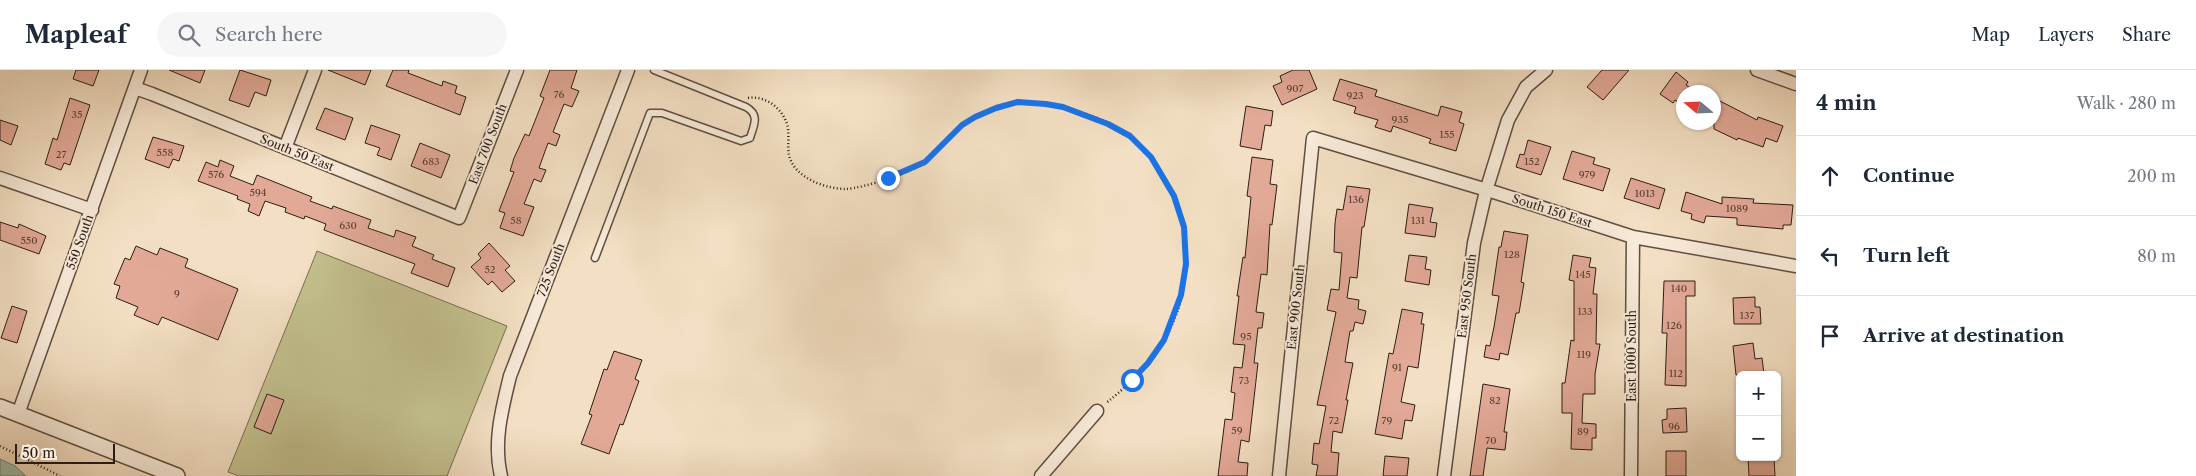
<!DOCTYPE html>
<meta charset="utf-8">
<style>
body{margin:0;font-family:"Libre Caslon Text",serif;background:#f6f6f7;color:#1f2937}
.controls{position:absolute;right:15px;bottom:15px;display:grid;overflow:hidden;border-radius:8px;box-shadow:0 1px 4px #0004}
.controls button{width:45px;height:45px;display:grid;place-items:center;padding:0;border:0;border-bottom:1px solid #e0e1e3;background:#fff;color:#1f2937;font:25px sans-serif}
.compass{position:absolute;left:1676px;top:15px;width:45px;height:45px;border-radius:50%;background:#fff;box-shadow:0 1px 4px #0004;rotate:289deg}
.scale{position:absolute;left:15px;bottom:12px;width:100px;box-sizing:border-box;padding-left:5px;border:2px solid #2e1d17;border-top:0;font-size:14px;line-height:18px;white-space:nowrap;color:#2e1d17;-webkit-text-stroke:4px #f7ead8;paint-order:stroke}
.stop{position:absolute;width:15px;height:15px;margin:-11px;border:4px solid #1a73e8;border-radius:50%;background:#fff}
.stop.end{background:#1a73e8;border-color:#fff;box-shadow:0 1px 5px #0008}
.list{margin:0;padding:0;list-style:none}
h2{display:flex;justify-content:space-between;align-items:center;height:65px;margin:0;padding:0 20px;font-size:21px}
h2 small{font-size:16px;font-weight:400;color:#747a83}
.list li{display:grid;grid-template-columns:32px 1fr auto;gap:15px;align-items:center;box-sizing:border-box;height:80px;padding:0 20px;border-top:1px solid #e0e1e3}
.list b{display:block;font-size:19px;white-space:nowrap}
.list em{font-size:16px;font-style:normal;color:#747a83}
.icon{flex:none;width:28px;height:28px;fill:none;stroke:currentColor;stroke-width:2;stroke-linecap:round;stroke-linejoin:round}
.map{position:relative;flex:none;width:1796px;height:406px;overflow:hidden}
header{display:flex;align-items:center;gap:30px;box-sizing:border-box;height:70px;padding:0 25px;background:#fff;border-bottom:1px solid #e0e1e3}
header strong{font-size:24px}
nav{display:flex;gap:28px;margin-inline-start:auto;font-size:18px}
.search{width:350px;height:45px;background:#f6f6f7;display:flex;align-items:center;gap:12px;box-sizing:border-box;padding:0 18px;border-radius:28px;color:#747a83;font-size:19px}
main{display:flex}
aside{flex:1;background:#fff}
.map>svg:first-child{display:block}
.green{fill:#c3c08e;stroke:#786e52}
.water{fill:#9dbdae;stroke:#717d72}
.building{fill:#e2a997;stroke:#2e1d17}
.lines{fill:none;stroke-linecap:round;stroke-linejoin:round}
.service-casing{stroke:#5f4e42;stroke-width:9}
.minor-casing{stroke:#5f4e42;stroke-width:15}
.tertiary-casing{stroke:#5f4e42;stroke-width:18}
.path{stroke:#2e1d17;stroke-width:2.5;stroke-dasharray:1 2.5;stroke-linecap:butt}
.service{stroke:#f7ead8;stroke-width:6}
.minor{stroke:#f7ead8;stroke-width:12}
.tertiary{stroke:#f7ead8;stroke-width:15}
.route{stroke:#1a73e8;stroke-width:6}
.labels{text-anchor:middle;stroke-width:4;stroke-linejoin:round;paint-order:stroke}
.number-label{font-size:10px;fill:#5b4037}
.street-label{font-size:12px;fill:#2e1d17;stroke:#f7ead8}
</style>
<header>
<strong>Mapleaf</strong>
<div class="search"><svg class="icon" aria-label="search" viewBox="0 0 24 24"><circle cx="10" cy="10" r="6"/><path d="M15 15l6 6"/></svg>Search here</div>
<nav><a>Map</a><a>Layers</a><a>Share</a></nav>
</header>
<main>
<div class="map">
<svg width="1796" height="406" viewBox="0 0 1796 406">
<rect width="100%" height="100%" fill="#f3dfc3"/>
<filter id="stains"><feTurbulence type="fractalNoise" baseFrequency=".004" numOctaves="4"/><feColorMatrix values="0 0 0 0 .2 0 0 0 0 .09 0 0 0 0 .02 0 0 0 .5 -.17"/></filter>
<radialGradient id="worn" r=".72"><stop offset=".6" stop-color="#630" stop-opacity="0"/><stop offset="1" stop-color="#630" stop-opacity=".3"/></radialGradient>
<path class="green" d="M317,181L507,256L447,406H239L228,402Z"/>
<path class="water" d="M0,389L15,396L26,406H0Z"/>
<path class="building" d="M76,0H99L93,16L73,9Z
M169,0H205L200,13Z
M240,0L271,10L266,26L255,22L249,37L229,30Z
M328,0H371L365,15Z
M393,0H409L408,3L442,16L443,11L457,16L455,23L466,27L460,45L386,16Z
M550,0H577L571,18L579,21L572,37L564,34L553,62L560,65L556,76L548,73L539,98L546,100L541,112L534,109L524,134L534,137L523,166L500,158L505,143L499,141L514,102L510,101L514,88L525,64L529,66L544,28L540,26Z
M1293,0H1309L1317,19L1282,35L1273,16L1282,12L1280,6Z
M1602,0H1629L1603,30L1587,17Z
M1676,2L1688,12L1686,15L1697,22H1684V36L1675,30L1673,33L1660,24Z
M1340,9L1377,20L1375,26L1438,46L1441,36L1462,42L1459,52L1464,54L1456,81L1429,73L1431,69L1393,56L1391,62L1375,57L1378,50L1354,43L1356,37L1333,30Z
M70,28L90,35L70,95L64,93L61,100L45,94L53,68L57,70Z
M1714,28L1757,50L1758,47L1783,56L1777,72L1766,68L1763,77L1738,68L1737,70L1714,59Z
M1246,36L1273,41L1271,56L1265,55L1261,80L1240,76Z
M325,38L353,48L345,70L316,59Z
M0,50L18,56L11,75L0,70Z
M371,55L400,65L391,90L377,85L380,78L365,73Z
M153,67L184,76L179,91L173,89L169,98L145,89Z
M1528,70L1551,77L1541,105L1516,97L1520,84L1524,85Z
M420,73L450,85L441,108L411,96Z
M1572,81L1595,88L1593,94L1610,99L1603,121L1563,109Z
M1252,87L1273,90L1270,114L1277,115L1272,155L1270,154L1267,205L1261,204L1256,242L1264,243L1262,258H1258L1254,293H1258L1249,372L1241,370L1238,392L1248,393L1247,406H1218L1225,349L1232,350L1235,323L1231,322L1234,297L1242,298L1245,275L1233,274L1239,226H1237L1243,187L1245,188L1251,127L1247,126Z
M220,90L234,96L230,106L253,115L257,105L312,127L310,131L332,139L333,136L371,150L368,158L394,167L396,160L416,167L412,176L434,185L432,189L455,198L448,217L411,203L415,194L324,160L326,154L305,146L304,149L285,142L286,138L265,131L259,146L248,141L250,134L237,129L238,126L198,111L206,92L218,97Z
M1631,108L1665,119L1659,139L1624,128Z
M1347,116L1370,119L1364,157H1362L1357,208L1350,207L1347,228L1359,230L1358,239L1366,241L1363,254L1355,252L1353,261H1350L1345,292L1353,293L1346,330H1348L1342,363L1333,361L1331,382L1339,383L1337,406H1316L1318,395L1312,394L1314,373L1319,374L1326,336L1317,335L1336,242L1327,240L1331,219L1339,220L1342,183L1334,182L1335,153L1337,139L1343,140Z
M1686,122L1722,134V127L1754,129L1753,133L1793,135L1791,155H1783V159L1737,155V148L1706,146L1704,153L1691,149L1692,144L1681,141Z
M1409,134L1433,138L1430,152L1437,153L1435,167L1405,163Z
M0,152L18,158L19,154L46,166L39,184L0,170Z
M1504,161L1528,165L1521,212L1524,213L1519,243H1516L1508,285L1500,283L1499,290L1484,287L1486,275L1490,276L1494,257L1499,226L1492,225L1499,177H1501Z
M489,173L510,196L505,200L515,211L502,222L492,211L488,215L471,197L481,188L478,184Z
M136,176L157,185L160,178L188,189L185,197L238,219L218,270L162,247L158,255L134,245L138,237L116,228L120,216L114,214L125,188L130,190Z
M1409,185L1427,187L1425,199L1431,200L1429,215L1405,211Z
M1573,185L1591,188L1589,197L1596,198L1593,224H1597L1596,274H1600L1595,304V324H1583L1582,353L1596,354V368H1592V380L1571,379L1572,343H1562V313H1565L1571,270L1574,271V211L1569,210Z
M1664,211H1695V226H1686V316L1665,315L1667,263H1662Z
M1755,227V237H1760L1761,254H1734L1733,228Z
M12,236L27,241L17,273L1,268Z
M1402,239L1423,243L1421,254H1424L1418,298L1408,296L1401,332L1415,335L1412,351L1405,350L1402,369L1375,364L1389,283L1393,284Z
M1753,273L1755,289L1762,288L1764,304L1736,305L1733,276Z
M614,281L642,290L635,309L639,311L623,355L620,354L609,384L581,374L592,345L589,344L604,299L607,300Z
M1483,314L1510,319L1504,362H1507L1505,380L1487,378L1483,406H1470Z
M267,324L284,330L271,364L254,357Z
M1686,338L1687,362L1663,363L1662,350L1667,349V339Z
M1666,381H1686V406H1666Z
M1385,386L1409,388L1407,406H1383Z
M1748,387H1774L1775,406H1749Z"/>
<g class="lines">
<g class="service-casing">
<path id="service" d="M595,188L650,43H662L741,71L750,68C754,55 760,45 746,37L654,0"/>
</g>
<g class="minor-casing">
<path id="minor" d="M1757,0L1796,14
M135,18L152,24L459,148L517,0
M285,78L315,0
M0,108L92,140
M18,344L141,0
M501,406C493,372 502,339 510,306L628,0
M1041,406L1097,341
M1279,406L1313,68L1497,123L1633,167L1796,196
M1444,406L1474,173L1486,121L1508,50L1526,17L1546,0
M1631,406L1633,167"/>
</g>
<g class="tertiary-casing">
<path id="tertiary" d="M0,337L177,406"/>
</g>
<path class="path" d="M748,28C765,25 782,38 787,54C790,64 787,76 789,85C794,108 826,119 846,119C864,118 914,102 927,91C940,80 949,65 963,55C978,43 1005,31 1024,32C1057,33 1105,46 1131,67C1189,115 1203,206 1164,270C1150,294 1128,316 1106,333
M0,376L60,406"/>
<use href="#service" class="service"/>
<use href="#minor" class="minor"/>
<use href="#tertiary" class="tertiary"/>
</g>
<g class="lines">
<path class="route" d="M888,108L925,92L962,55L975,47L996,38L1018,32L1046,34L1063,37L1108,54L1130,66L1151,87L1174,126L1184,157L1186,194L1181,225L1164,270L1148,293L1132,310"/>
</g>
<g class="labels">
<g class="number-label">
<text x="1295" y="22">907</text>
<text x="559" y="28">76</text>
<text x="1355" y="29">923</text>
<text x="77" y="48">35</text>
<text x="1400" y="53">935</text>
<text x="1447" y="68">155</text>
<text x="165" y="86">558</text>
<text x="61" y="88">27</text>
<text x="431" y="95">683</text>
<text x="1532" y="95">152</text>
<text x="216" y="108">576</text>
<text x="1587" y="108">979</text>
<text x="258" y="126">594</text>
<text x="1645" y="127">1013</text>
<text x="1356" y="133">136</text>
<text x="1737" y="142">1089</text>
<text x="516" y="154">58</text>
<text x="1418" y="154">131</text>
<text x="348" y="159">630</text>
<text x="29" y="174">550</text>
<text x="1512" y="188">128</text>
<text x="490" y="203">52</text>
<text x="1583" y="208">145</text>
<text x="1679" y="222">140</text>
<text x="177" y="227">9</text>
<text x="1585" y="245">133</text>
<text x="1747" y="249">137</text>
<text x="1674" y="259">126</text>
<text x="1246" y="270">95</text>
<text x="1584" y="288">119</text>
<text x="1397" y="301">91</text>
<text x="1676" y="307">112</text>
<text x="1244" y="314">73</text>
<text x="1495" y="334">82</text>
<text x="1334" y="354">72</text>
<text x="1387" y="354">79</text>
<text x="1674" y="360">96</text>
<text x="1237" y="364">59</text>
<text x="1583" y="365">89</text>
<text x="1491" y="374">70</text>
</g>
<g class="street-label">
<text transform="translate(488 74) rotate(-69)" y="4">East 700 South</text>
<text transform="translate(297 83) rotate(22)" y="4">South 50 East</text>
<text transform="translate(1552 141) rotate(18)" y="4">South 150 East</text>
<text transform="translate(80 172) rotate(-70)" y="4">550 South</text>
<text transform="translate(551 200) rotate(-69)" y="4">725 South</text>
<text transform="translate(1467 226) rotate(-83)" y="4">East 950 South</text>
<text transform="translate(1296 237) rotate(-84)" y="4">East 900 South</text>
<text transform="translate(1632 286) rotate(-90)" y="4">East 1000 South</text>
</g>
</g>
<rect width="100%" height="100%" filter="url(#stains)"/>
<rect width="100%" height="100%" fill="url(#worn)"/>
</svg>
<div class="controls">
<button>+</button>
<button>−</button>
</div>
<svg class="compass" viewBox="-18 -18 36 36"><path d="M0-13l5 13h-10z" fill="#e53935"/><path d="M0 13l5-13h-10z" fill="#747a83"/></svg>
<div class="scale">50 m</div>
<div class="stop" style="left:1132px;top:310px"></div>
<div class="stop end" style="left:888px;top:108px"></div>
</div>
<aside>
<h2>4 min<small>Walk · 280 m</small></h2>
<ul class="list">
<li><svg class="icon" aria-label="ahead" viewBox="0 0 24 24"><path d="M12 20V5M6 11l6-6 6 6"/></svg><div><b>Continue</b></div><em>200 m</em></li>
<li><svg class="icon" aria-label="left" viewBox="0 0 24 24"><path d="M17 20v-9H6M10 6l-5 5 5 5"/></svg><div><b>Turn left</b></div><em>80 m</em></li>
<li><svg class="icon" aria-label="arrive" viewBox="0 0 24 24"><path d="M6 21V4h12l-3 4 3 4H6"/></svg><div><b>Arrive at destination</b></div></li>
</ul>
</aside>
</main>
